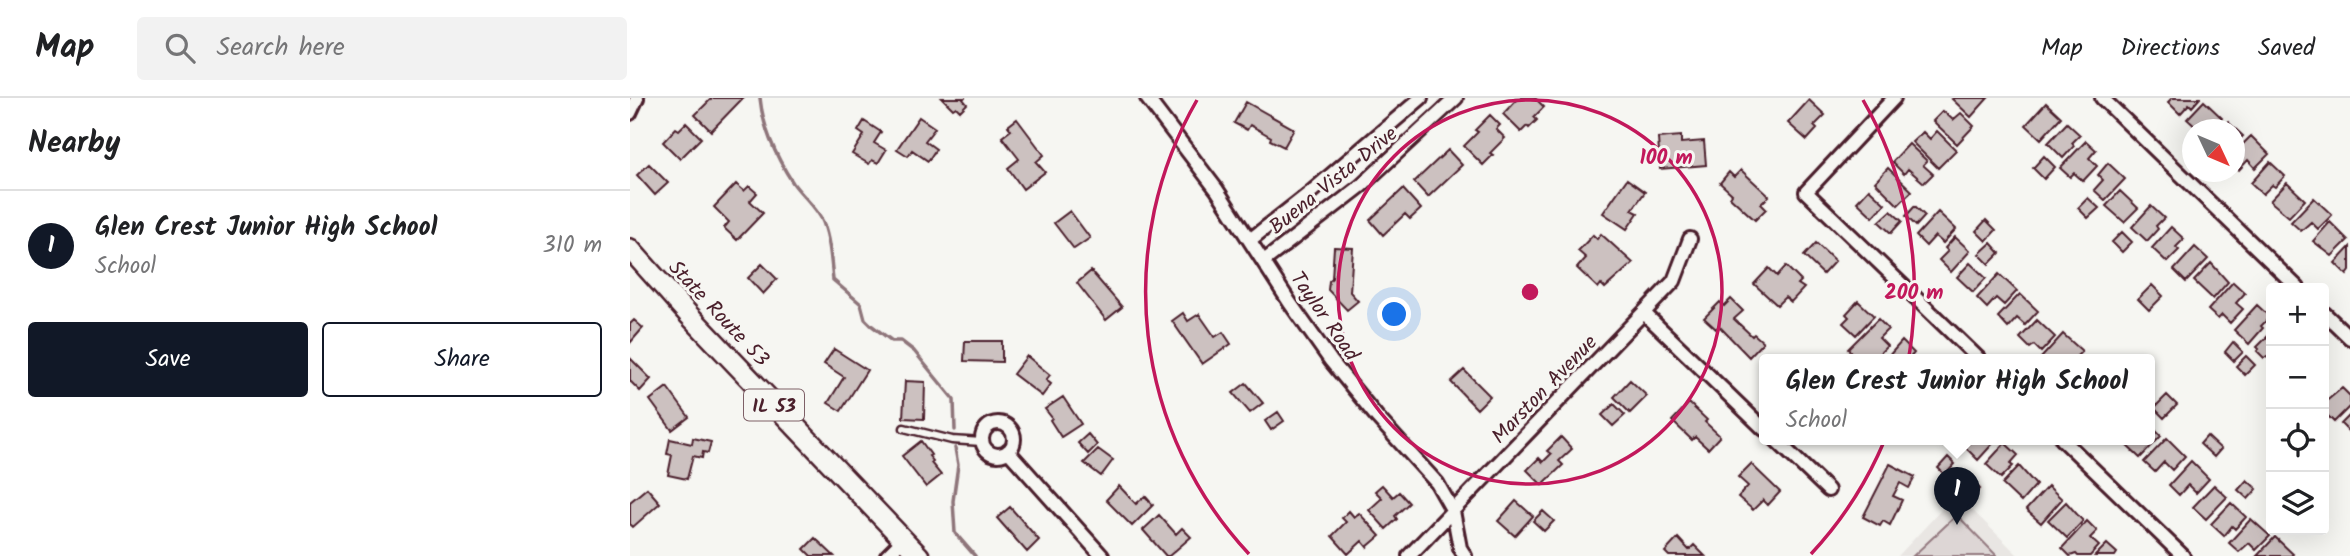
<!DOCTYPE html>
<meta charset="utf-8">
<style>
body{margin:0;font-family:Kalam,sans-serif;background:#f2f2f2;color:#202124}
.controls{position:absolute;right:21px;bottom:21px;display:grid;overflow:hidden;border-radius:7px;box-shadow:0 7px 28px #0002}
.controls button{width:63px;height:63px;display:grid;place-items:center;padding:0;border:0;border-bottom:2px solid #e0e0e0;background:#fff;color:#202124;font:35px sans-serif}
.compass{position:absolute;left:1552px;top:21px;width:63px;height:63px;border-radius:50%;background:#fff;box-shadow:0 7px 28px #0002;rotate:134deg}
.you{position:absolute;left:765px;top:217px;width:24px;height:24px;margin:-18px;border:5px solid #fff;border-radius:50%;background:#1a73e8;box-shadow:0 0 0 10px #1a73e833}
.badge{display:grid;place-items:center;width:46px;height:46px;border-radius:50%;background:#111827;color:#fff;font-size:23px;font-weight:700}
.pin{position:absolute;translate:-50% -58px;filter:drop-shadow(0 2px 4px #0008)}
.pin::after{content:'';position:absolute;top:37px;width:24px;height:21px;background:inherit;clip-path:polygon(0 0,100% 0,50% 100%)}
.popup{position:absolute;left:1129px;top:256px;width:396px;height:91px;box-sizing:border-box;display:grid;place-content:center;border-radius:7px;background:#fff;filter:drop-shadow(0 2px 5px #0005);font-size:23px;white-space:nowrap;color:#757577}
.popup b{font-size:26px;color:#202124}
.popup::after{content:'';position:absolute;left:50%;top:100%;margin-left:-14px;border:14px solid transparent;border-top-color:#fff}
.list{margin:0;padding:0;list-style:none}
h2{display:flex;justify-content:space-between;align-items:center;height:91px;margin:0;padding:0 28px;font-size:30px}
h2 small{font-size:23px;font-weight:400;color:#757577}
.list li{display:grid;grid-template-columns:46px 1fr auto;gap:21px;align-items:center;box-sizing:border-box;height:112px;padding:0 28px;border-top:2px solid #e0e0e0}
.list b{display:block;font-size:26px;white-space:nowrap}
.list p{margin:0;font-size:23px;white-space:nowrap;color:#757577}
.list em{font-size:23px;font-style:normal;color:#757577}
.actions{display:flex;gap:14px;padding:21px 28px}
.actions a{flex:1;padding:16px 0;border:2px solid #111827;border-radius:7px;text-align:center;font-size:24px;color:#111827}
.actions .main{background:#111827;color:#fff}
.icon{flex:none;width:38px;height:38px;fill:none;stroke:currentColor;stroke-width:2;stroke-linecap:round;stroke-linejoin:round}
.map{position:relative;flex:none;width:1720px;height:458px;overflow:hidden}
header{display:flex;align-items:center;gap:42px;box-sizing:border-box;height:98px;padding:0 35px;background:#fff;border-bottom:2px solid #e0e0e0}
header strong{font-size:33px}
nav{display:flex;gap:38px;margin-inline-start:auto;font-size:24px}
.search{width:490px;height:63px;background:#f2f2f2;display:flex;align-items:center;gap:18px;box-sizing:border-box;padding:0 24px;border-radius:7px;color:#757577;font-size:26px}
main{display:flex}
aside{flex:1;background:#fff}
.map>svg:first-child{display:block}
.built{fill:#e9e6e3}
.green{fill:#ddd6d5;stroke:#947a80;stroke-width:2}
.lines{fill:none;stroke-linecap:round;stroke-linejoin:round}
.stream{stroke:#8e747a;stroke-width:3.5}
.building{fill:#ccc1c0;stroke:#4a1f2b;stroke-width:2}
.lane-casing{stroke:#4a1f2b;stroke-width:11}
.street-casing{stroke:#4a1f2b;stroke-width:18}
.primary-casing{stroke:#4a1f2b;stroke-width:24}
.lane{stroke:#f6f6f2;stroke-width:6}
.street{stroke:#f6f6f2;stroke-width:12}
.primary{stroke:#f6f6f2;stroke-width:19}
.ring{fill:none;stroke:#c2185b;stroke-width:3.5}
.labels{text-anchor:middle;stroke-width:6;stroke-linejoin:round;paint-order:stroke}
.shield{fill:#f6f6f2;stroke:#7e6067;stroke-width:2}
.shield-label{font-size:19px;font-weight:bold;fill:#4a1f2b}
.street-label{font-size:21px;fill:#4a1f2b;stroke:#f6f6f2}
.centre{fill:#c2185b;stroke:#f6f6f2;stroke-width:3.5}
.ring-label{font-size:21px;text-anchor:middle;font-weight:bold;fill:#c2185b;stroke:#f6f6f2;stroke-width:6;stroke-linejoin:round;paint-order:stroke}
</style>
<header>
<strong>Map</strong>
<div class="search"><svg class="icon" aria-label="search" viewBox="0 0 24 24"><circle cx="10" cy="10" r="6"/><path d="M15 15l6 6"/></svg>Search here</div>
<nav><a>Map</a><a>Directions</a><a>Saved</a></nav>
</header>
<main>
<aside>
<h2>Nearby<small></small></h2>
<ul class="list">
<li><span class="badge">1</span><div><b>Glen Crest Junior High School</b><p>School</p></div><em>310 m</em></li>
</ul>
<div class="actions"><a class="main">Save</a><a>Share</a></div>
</aside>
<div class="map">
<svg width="1720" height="458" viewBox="0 0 1720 458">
<rect width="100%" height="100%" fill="#f6f6f2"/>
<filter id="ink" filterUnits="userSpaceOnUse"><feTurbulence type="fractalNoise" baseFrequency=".0143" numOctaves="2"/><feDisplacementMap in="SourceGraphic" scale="14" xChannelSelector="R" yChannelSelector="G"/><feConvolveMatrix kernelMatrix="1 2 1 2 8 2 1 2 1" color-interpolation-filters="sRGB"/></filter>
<g filter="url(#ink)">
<path class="built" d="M1326,396L1389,458H1268Z"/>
<path class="green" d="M1327,417L1367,458H1283Z"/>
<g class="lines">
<path class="stream" d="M130,0C133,30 146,59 163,85C172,98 187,109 193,124C200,142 201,162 203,182L231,206L235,221L241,227L262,243H271L284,253L324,302L325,332
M325,350L328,367L323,403L325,435L345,458"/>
</g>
<path class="building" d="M82,0H113L81,33L65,17Z
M312,0H334L333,1L337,6L330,13L326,9L323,11Z
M886,0H905L914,9L904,19L907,22L899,30L897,28L891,34L873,16L887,1Z
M1324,0H1358L1341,19L1322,1Z
M1542,0H1570L1562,9L1559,6L1550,16L1538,4Z
M1179,2L1195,17L1184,28L1187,31L1177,42L1158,25Z
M1574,3L1592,20L1582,32H1569L1557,21Z
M616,4L664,31L654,49L640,42L641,39L620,27L617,32L604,25Z
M1416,5L1431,19L1411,41L1396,27Z
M1313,13L1323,22L1331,15L1344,28L1327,46L1303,23Z
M860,17L870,27L866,31L875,40L860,55L863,57L853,67L834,48L848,34L845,32Z
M289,19L305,30L295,43L306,51L298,63L282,52L278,58L267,51Z
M387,21L414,57L406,64L415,74L393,91L378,70L389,61L372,39L381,32L378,28Z
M234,23L251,34L244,45L256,52L248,65L242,62L239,66L222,56L234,37L228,33Z
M1598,24L1613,38L1604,47V32H1591Z
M56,25L71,40L50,61L33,44L46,30L49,32Z
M1437,25L1450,37L1442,45L1444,48L1433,60L1418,45Z
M1307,33L1326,52L1308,70L1282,44L1293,34L1300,41Z
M1051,38V45L1074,43L1076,67L1030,71L1028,40Z
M1621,38L1639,56L1625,70L1618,62L1609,72L1604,68V55Z
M1456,43L1466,52L1459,60L1467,68L1453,83L1444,75L1440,79L1430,70Z
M1279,46L1297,63L1293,67L1303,76L1294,85L1278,71L1274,76L1262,64Z
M818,52L832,67L798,99L784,84Z
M1414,58L1425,69L1414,81L1403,70Z
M1640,64L1655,78L1645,89L1642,87L1633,96L1621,85Z
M1478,65L1495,81L1475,102L1464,92L1473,82L1468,77Z
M19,66L38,85L25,97L7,77Z
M1258,70L1282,93L1268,107L1245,84Z
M1111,72L1139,98L1131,106L1136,111L1125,122L1100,99L1102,96L1090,85L1099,74L1104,79Z
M997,81L1015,94L1002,112L1008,115L997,131L973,115Z
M1657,85L1675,102L1659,119L1640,103Z
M106,86L114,93L119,88L127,95L120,103L133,115L107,142L94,130L99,124L84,109Z
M773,91L791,111L780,121L775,116L753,137L740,122Z
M1239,91L1255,106L1243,119L1227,104Z
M1490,93L1508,110L1494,124L1476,108Z
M1458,100L1469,110L1458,120L1448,110Z
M1684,100L1702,117L1688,131L1681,124L1671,133L1661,124Z
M1285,108L1295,118L1286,128L1276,118Z
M1521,108L1534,120L1526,128L1528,131L1517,143L1502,129Z
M440,113L460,140L444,151L424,125Z
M1261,113L1272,123L1261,135L1249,124Z
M1308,114L1326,131L1313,145L1305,138L1296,148L1286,138Z
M1356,122L1366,132L1356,143L1346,133Z
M1700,124L1718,142L1702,158L1683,143Z
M1541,129L1554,141L1546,149L1549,152L1537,164L1522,150Z
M1492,134L1502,144L1492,154L1482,144Z
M971,136L1003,165L975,190L971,186L968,190L947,170L956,160L948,153L963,137L967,141Z
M1325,139L1340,153L1321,174L1309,162L1318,153L1315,150Z
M1186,145L1205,163L1193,176L1174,158Z
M1361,145L1370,155L1359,166L1349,156Z
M704,149L723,150L720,194L728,203L717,212L698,192L699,183L702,180Z
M1565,149L1578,161L1556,184L1544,172Z
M1720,149V173L1717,177L1705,165Z
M1340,165L1356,180L1343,194L1327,179Z
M1581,165L1598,184L1583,201L1564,183Z
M132,166L147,181L133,196L118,180Z
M1156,168L1171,183L1168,186L1174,190L1161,204L1155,199L1147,207L1124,186L1139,170L1147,178Z
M461,173L492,209L476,222L447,185Z
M1369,176L1387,193L1374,207L1366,200L1357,210L1347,200Z
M1603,184L1615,195L1606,205L1613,211L1600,225L1592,217L1588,221L1578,212Z
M1522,187L1533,198L1519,212L1508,201Z
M1390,196L1408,213L1395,227L1387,220L1378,230L1368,219Z
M1101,201L1113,213L1104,221L1122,238L1124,236L1133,244L1119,259L1089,228L1086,231L1074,220L1090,204L1094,208Z
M1228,203L1244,218L1226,237L1213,225L1219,219L1216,216Z
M1627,207L1640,219L1631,228L1633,230L1619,246L1604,232Z
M553,215L558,223L569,216L585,239L593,234L601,246L572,266L542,223Z
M1248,221L1258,231L1249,240L1257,248L1244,261H1228L1218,251Z
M4,222L13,230L0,245V226Z
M1407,222L1425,239L1411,254L1404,247L1400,250L1390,240Z
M1641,235V262L1637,258L1634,260L1627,253L1629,251L1627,249Z
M1433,236L1452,253L1444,261H1412L1411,260Z
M335,243H372V264L334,263Z
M1272,243L1284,255L1279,261H1256Z
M1603,244L1613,254L1604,263L1595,254Z
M204,251L237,272L211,313L198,305L214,279L194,266Z
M397,258L420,277L416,282L421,286L412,298L383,276Z
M1616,258L1625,267L1615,277L1606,268Z
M0,260L21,281L10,293L0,283Z
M834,272L860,298L847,311L821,284Z
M1000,282L1017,298L1000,315L984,299Z
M275,283L295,284L294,321L273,320Z
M616,285L633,305L620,315L603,295Z
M37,289L59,319L42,332L20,302Z
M1712,290L1720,298V308L1704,324L1694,314V305Z
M1537,297L1547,307L1534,320L1524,310Z
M433,299L451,326L431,339L420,322L422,320L415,311Z
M1059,305L1077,322L1075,324L1090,338L1078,351L1065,339L1062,342L1042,323Z
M984,306L995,317L983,328L972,317Z
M648,314L654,323L641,332L635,323Z
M1720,317V335L1711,326Z
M1520,327L1531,338L1510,360L1496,347L1502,341H1520Z
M458,336L467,347L458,356L448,345Z
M1577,338L1591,351L1584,359L1570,346Z
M931,339L942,351L929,363L933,367L912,387L897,372L909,360L913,364L921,356L917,353Z
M63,340L81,344L78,355L73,354L72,360L63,358L57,381L38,377L42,357L37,356L40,341L62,346Z
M1537,340L1555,358L1542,372L1534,364L1525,374L1514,364Z
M1342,341H1367L1348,362L1335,349Z
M291,343L301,357L299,358L303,363L301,365L311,377L296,389L272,358Z
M1375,345L1388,357L1380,366L1383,368L1371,380L1356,366Z
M468,351L483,362L471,378L454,365Z
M1318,359L1325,366L1315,377L1308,370Z
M1561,363L1579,381L1566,395L1558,387L1549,397L1539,387Z
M1121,366L1150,394L1138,407L1133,402L1123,412L1108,399L1118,388L1108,379Z
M1260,366L1285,379L1279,390L1270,385L1263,398L1272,402L1260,427L1253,423L1250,428L1233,419Z
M1389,368L1406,387L1391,404L1372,386Z
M1339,380L1350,391L1339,402L1328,390Z
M1617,382L1627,391L1618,401L1608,392Z
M752,387L763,399L769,394L779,405L765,418L767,421L756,431L739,412L752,400L745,393Z
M1584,387L1597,399L1576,421L1563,409Z
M489,388L506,406L515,398L523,407L502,428L476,402Z
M1418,388L1432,401L1411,425L1396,412Z
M17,390L30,405L3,429L0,426V404Z
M886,403L903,418L885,438L868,423Z
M1436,404L1453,423L1437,440L1418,422Z
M1601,405L1616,419L1605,431L1602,428L1594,438L1581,426Z
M380,409L409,442L397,454L367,420Z
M719,413L724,419L729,415L750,438L737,449L732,443L718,456L702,438L716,424L712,420Z
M913,413L924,423L914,433L903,423Z
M529,417L546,436L552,430L561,439L539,458H536L513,432Z
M1621,421L1640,438L1626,452L1619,445L1609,454L1599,445Z
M1457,423L1467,433L1460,440L1469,448L1460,458H1448L1446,456L1440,458L1432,450Z
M1645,439L1663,456L1661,458H1627Z
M185,440L204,458H181L174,451Z
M1048,440L1059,452L1064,447L1075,458H1039L1035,454Z
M1477,446L1487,455L1485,458H1465Z"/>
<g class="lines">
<g class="lane-casing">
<path id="lane" d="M274,330L322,342L352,344"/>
</g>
<g class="street-casing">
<path id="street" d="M517,0L587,92L660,205L701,263L747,319L807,385L823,413L830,450L835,458
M1264,0L1176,94L1349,261
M1472,0L1668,190
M0,15L7,0
M620,142L681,94L791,0
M634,163L731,88L826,0
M1014,215L1134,331
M1694,215L1720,240
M352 341a16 16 0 1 1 32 0a16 16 0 1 1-32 0Z
M1145,341L1198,392
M1432,341L1553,458
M378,353L472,458
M257,458L273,442
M779,458L1044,183L1060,141"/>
</g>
<g class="primary-casing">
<path id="primary" d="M0,151L59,217L289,458"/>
</g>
<use href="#lane" class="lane"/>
<use href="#street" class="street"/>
<use href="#primary" class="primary"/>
</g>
</g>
<g class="ring">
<circle cx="900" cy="194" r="192"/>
<path d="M619 456A384 384 0 0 1 567 2M1233 2A384 384 0 0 1 1181 456"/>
</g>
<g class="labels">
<rect class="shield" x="114" y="291.5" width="60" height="31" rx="5"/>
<g class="shield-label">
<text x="144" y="314">IL 53</text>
</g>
<g class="street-label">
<text transform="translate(703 82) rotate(-39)" y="7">Buena Vista Drive</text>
<text transform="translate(89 215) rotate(47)" y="7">State Route 53</text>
<text transform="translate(695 218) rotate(55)" y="7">Taylor Road</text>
<text transform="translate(914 291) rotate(-46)" y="7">Marston Avenue</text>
</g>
</g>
<circle cx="900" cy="194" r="10" class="centre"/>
<g class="ring-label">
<text x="1036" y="66">100 m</text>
<text x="1284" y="201">200 m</text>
</g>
</svg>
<div class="controls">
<button>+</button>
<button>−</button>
<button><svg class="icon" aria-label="locate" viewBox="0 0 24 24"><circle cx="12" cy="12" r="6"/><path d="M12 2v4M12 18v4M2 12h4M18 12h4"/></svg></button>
<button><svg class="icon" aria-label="layers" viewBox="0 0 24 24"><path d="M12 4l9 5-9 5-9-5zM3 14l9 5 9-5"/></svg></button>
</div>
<svg class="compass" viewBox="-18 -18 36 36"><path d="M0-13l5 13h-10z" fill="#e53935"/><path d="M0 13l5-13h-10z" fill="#757577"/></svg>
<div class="you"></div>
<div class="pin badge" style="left:1327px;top:427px">1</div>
<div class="popup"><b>Glen Crest Junior High School</b>School</div>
</div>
</main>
